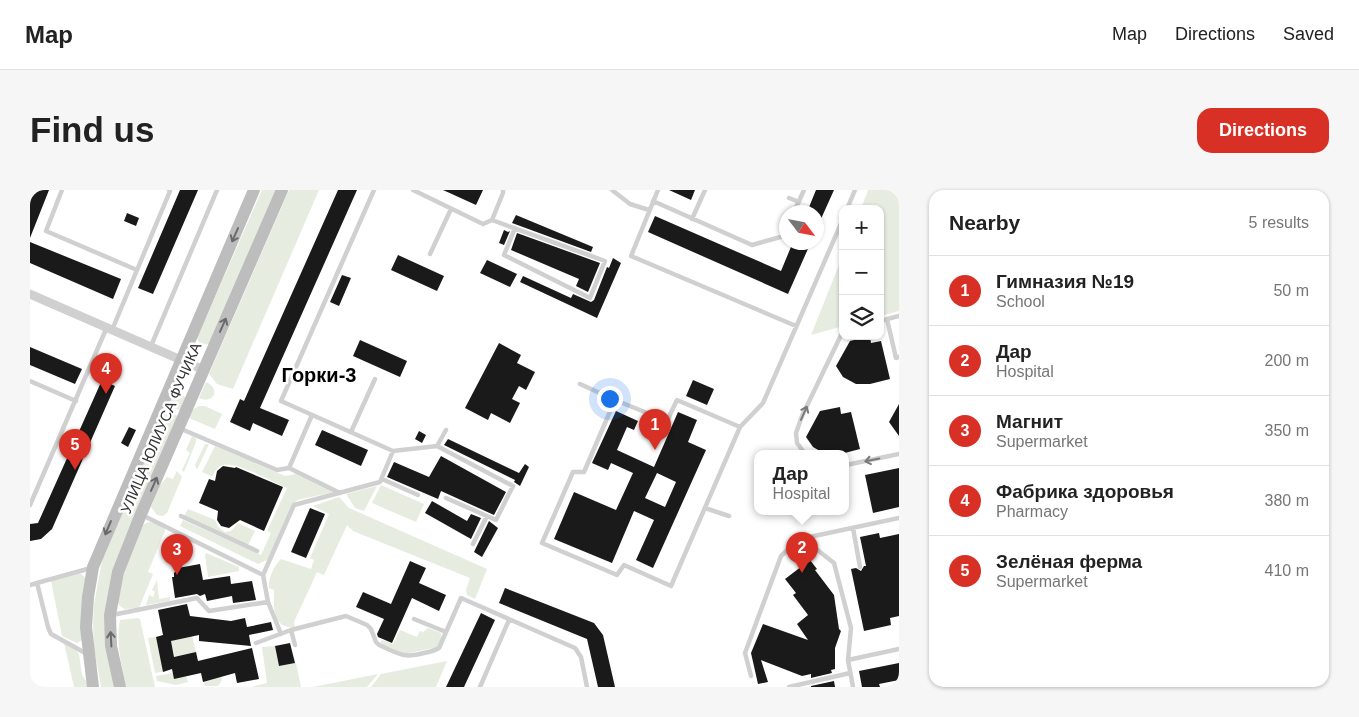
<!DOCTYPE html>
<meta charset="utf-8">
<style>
body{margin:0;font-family:Helvetica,sans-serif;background:#f6f6f6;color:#222}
.controls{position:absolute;right:15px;top:15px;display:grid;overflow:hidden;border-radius:10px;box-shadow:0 1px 4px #0004}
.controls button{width:45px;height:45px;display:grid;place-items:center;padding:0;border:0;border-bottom:1px solid #e0e0e0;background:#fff;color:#222;font:25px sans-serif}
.compass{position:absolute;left:749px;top:15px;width:45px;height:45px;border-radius:50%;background:#fff;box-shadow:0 1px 4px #0004;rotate:122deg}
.you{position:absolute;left:579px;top:208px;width:18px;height:18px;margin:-12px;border:4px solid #fff;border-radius:50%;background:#1a73e8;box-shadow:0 0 0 8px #1a73e833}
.badge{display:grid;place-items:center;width:32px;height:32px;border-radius:50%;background:#d93025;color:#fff;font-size:16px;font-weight:700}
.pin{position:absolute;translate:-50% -41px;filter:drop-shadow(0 1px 2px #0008)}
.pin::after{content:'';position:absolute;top:26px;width:18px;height:15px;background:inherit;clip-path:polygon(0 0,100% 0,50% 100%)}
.popup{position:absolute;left:724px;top:260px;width:95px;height:65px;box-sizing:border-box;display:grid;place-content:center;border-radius:10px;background:#fff;filter:drop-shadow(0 1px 4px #0005);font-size:16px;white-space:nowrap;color:#767676}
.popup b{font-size:19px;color:#222}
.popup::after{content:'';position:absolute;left:50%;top:100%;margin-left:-10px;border:10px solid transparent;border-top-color:#fff}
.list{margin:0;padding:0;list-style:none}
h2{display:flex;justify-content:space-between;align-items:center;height:65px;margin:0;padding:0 20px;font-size:21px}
h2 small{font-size:16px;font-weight:400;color:#767676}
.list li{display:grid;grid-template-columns:32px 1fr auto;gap:15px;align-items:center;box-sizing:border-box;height:70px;padding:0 20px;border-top:1px solid #e0e0e0}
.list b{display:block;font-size:19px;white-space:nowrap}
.list p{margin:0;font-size:16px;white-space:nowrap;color:#767676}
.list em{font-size:16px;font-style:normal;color:#767676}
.icon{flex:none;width:28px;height:28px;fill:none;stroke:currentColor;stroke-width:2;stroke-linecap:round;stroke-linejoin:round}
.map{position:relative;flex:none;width:869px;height:497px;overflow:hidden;border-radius:15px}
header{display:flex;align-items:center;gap:30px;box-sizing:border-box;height:70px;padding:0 25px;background:#fff;border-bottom:1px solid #e0e0e0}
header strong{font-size:24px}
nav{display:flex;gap:28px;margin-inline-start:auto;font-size:18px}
.intro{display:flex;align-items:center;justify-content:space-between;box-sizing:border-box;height:120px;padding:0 30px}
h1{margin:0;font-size:35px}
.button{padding:12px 22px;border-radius:15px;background:#d93025;color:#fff;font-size:18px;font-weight:700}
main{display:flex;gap:30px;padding:0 30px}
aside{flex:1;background:#fff;border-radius:15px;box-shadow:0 1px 4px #0004}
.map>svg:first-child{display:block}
.green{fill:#e6ecdf}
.building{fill:#1a1a1a;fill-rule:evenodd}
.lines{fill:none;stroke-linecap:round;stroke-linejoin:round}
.service{stroke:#d0d0d0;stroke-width:4.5}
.minor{stroke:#d0d0d0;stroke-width:9}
.secondary{stroke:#bdbdbd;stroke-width:12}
.oneway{stroke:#6a6a6a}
.oneway2{stroke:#7a7a7a}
.labels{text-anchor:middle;stroke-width:5;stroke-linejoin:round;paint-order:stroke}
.street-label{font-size:15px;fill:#333;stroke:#fff}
.district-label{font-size:20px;font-weight:bold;fill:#000;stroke:#fff}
</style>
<header>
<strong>Map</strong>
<nav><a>Map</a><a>Directions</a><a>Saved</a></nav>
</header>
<div class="intro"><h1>Find us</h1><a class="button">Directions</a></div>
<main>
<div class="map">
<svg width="869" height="497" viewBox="0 0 869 497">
<rect width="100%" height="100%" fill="#fff"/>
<path class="green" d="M232,0H248L179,154H170L167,148Z
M259,0H289L203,199L187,194L179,184Z
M838,0H869V121L850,126V19H831Z
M813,65V136L781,145Z
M176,192C191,198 184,215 169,208Z
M145,202L150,203L156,208L151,221L138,215L143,204Z
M169,216H175L192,224L185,239L159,228L162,220Z
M136,220L148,226L83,380L85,497H71L64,458L63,434L64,414L72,371Z
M162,246L166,248V252L154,282L152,280L160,263L156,260Z
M175,254H179L167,280L165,275Z
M185,256L255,286L266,284L304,302L267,310L263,315L239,369L228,374L150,336L153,330L231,365L241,343L237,341L257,298C243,292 206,271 193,275C187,277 185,282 182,286L172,282Z
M147,281L152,287L137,323L133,326L127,325L121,317L130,295L137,287L143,289Z
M351,295L394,314L386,332L342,313Z
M347,296L334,321L325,318L316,304Z
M309,307L319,318L457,379L445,409L437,405L436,400L440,388L323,341L317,335L294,385L287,382L264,432L265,438C262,437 256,437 253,435C242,430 244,410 244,400L239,398C238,388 244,376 251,369L281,379L284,370L280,368L299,324L283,316Z
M158,319L185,330L188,337L195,342L201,341L208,333L225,341L218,355L154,326Z
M119,332L124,333L135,338V341L118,382L123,384L109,418L94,419L89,415L88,412L93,383L110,340L114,334Z
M176,363L209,377V381L178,387L175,365Z
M50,383L57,389L52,450L47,453L32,446L21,391Z
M127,390L129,409L140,407V411L116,415L119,405L123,407L125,402L122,400Z
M108,428L110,429L125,497H96C92,475 85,452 90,430Z
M398,438L411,443V449L407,457L375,464L350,453L352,450L363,454L370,440L387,447L390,441L393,442Z
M162,446L166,462L145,467L141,451Z
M126,447L133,479L136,481L125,483L118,448Z
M34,453L45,459L49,464L52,485L60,497H44Z
M245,456L249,476L266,473L271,497H221L237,493L232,457Z
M417,471L406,497H341L351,484Z
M143,483L156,486L158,492L146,495L127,491L126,486Z
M348,484L337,497H283Z
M191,486L192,490L188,496H175L174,492Z"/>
<path class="building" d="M0,0H19L0,48Z
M150,0H168L123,104L108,98Z
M308,0H327L230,218L259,230L252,246L223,233L220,241L200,232L210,209L214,211Z
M413,0H453L446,15Z
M639,0H665L661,10Z
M786,0H804L786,40V22H777Z
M97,23L109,28L106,36L94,31Z
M486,25L563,57L561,62L482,33Z
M625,26L751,81L763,52H781L758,104L618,42Z
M474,40L478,42L480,41L474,55L469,53Z
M487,43L570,73L558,102L546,96L549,89L481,60Z
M0,52L91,89L83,109L0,73Z
M368,65L414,86L407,101L361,80Z
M583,68L591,73L567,128L490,92L493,86L541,108L543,104L561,112L564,110L577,77L579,78Z
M457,70L487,84L480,97L450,83Z
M312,85L321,88L309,116L300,112Z
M840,146L841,153L851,151L860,189L840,194H826L813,187L806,176L820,151Z
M330,150L377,171L370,187L323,166Z
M469,153L491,165L487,173L505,182L496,200L489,196L482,209L490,213L480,233L461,223L458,230L435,218Z
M0,157L52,179L45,194L0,175Z
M72,190L85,196L22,339L11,349L0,351V334L8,333Z
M663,190L684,199L677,215L656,206Z
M869,214V246L859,232Z
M810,217L811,224L821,222L830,259L811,264H795L783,257L776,247L790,221Z
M586,221L608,231L604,240L597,237L587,260L624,277L648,222L667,230L658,252L676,260L623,378L606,370L624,330L604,321L582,373L524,349L544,302L586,320L603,283L581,273L578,280L562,273ZM627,283L646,292L635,317L615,308Z
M99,237L106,240L98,257L91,253Z
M292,240L338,260L331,276L285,255Z
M389,241L396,245L392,253L385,249Z
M418,249L489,283L495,274L499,277L490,296L484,292L485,290L414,255Z
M411,266L476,302L464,325L411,301L408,309L357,287L364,272L399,287Z
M193,276L205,278L206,277L253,297L234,341L210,330L199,338L191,336L187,330L188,321L169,313L179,289L185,291L187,281Z
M869,278V317L843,323L835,285Z
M402,311L437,331L441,324L451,328L441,349L395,323Z
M280,318L295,324L276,368L261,362Z
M459,331L468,338L452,367L444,362Z
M849,343L850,348L869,344V426L860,428L861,435L834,441L821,379L826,378L831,381L834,376H836L830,347Z
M780,370L787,379L785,380L804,405L809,439L811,441L805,458V479L801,480L802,483L781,488V484L772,486L731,470L738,492L728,494L721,463L733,434L778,450L767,434L778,425L763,405L766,403L755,389Z
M380,371L396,378L389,393L416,405L409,421L382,408L362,453L348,447L347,444L354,429L326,417L333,402L361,414Z
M170,374L173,390L200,386L201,394L222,391L226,410L203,413L202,406L177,411L175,404L170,406L167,404L145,408L142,387H144V383L148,378Z
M475,398L564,433L573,445L585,497H568L557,449L469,413Z
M157,414L160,426L201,431L215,428L217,437L241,432L243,440L219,445L221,456L169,451V445L141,451L144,467L166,462L168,471L222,458L229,489L207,493L205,483L173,492L171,483L144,489L142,479L133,482L126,447L133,445L128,420Z
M451,423L465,430L434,497H416Z
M260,453L265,473L249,476L245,456Z
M869,473V490L849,494L850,497H832L829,481Z
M804,491L805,497H781V496Z"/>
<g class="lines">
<path class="service" d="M32,0L16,41L107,80
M344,0L251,211L363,261L407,256L416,240
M383,0L453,34L462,30L575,71L560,108L474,65L485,38
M582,0L600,14L619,20
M628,0L601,66L766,136
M759,8L769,12
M623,11L722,55L754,46L756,40
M817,19L825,0
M764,22L774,0
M662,29L675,0
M462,30L473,3V0
M400,64L421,19
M857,129L866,168L869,167
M850,131L869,126
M82,140L140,1L139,0
M121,156L187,0
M0,191L46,211
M550,194L585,210L637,231L647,210L710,237
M585,210L554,282H543L512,353L587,385L594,375L641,396L710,237L733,213L813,29
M282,225L259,278L310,303
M149,238L247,280L259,278
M321,242L345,189
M407,256L483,296L466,330L416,308
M779,264L773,261L767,253L766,243L772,226L813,141
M816,275L869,264
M352,289L388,305
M0,315L77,137
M675,318L699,326
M112,325L233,385L264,315L350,292L363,261
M151,326L227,361
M823,338L830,377
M770,349L869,328
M443,354L457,326
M0,395L7,393
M238,412L251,444
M82,425L167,408L179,421L238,412L233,385
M384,429L416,442
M261,440L316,426L337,435L341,439L346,452L349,455C368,463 373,469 394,463C399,462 404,461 409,458L431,408L545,458L551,467L557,497
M226,453L261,440L265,455
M57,464L21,444L18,437L7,393L61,378
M818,470L869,459
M721,486L715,463L751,366L769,349L781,355L804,373L821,438L818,470L823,497
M450,497L479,430
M759,497L820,483"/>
<path class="minor" d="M0,104L174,180"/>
<path class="secondary" d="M63,497L56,437L58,407L63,377L224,0
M90,497L81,456L80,425L88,382L111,324L252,0"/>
</g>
<defs><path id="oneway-shaft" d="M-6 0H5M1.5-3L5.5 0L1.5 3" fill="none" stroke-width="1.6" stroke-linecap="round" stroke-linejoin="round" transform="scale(1.25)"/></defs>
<g class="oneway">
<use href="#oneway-shaft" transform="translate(205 45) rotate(114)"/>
<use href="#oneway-shaft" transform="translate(193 135) rotate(-66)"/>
<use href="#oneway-shaft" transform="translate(124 294) rotate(-66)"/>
<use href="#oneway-shaft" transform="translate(78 338) rotate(113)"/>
<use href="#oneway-shaft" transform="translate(81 449) rotate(-93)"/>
</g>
<g class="oneway2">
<use href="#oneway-shaft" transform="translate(774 223) rotate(-66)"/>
<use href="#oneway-shaft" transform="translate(842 270) rotate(168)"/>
</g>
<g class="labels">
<g class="street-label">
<text transform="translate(131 238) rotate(-67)" y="5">УЛИЦА ЮЛИУСА ФУЧИКА</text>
</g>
<g class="district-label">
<text x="289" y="192">Горки-3</text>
</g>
</g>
</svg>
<div class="controls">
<button>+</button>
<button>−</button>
<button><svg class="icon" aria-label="layers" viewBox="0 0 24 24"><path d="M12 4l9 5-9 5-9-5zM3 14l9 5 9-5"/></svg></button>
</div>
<svg class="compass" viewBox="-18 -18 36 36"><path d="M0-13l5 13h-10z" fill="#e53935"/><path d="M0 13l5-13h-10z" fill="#767676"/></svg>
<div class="you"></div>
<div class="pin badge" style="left:625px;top:260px">1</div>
<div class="pin badge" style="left:772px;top:383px">2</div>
<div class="popup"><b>Дар</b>Hospital</div>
<div class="pin badge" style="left:147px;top:385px">3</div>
<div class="pin badge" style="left:76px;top:204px">4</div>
<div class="pin badge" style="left:45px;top:280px">5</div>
</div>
<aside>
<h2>Nearby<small>5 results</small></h2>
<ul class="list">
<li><span class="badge">1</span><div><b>Гимназия №19</b><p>School</p></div><em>50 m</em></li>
<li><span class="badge">2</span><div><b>Дар</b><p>Hospital</p></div><em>200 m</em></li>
<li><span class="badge">3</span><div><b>Магнит</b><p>Supermarket</p></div><em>350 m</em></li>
<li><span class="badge">4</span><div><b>Фабрика здоровья</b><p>Pharmacy</p></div><em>380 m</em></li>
<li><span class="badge">5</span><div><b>Зелёная ферма</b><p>Supermarket</p></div><em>410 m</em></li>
</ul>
</aside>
</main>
